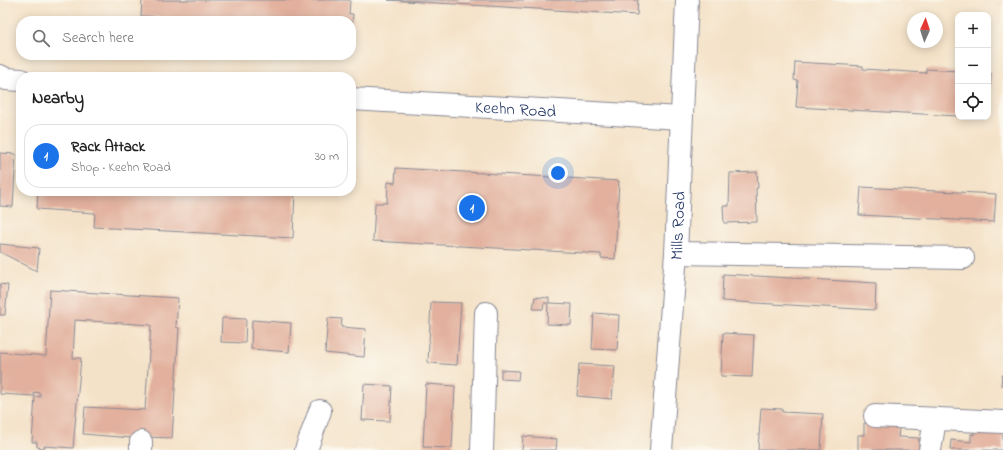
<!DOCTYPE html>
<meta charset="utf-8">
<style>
body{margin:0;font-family:"Indie Flower",sans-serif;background:#f6f6f6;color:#222}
.controls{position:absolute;right:12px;top:12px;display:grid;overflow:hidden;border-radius:8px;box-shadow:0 2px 10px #0003}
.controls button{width:36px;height:36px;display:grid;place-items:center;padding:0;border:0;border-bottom:1px solid #e0e0e0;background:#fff;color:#222;font:20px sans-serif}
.compass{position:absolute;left:907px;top:12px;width:36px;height:36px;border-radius:50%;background:#fff;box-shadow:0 2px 10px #0003;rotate:3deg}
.you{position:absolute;left:558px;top:173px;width:14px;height:14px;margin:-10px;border:3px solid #fff;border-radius:50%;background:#1a73e8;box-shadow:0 0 0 6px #1a73e833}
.badge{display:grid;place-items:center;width:26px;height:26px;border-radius:50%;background:#1a73e8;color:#fff;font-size:13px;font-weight:700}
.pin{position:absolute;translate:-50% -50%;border:2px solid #fff;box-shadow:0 1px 4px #0006}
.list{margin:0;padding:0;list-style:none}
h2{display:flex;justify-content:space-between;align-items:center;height:52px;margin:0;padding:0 16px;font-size:17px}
h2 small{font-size:13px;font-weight:400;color:#767676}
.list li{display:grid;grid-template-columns:26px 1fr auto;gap:12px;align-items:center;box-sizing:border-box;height:64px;margin:0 8px 8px;padding:0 8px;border:1px solid #e0e0e0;border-radius:16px}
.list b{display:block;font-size:15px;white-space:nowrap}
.list p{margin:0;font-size:13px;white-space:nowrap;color:#767676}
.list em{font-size:13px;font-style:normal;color:#767676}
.icon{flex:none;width:22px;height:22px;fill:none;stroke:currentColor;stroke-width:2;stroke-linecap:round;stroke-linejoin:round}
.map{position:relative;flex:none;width:1003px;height:450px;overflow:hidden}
.search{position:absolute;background:#fff;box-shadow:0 2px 10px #0003;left:16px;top:16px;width:340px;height:44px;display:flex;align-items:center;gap:10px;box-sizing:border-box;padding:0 14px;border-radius:16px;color:#767676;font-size:15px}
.panel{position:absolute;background:#fff;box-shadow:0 2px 10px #0003;left:16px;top:72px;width:340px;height:124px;border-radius:16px}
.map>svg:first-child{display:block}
.building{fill:#e2b09d}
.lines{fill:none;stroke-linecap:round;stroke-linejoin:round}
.minor-casing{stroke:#888893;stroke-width:24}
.minor{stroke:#fff;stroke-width:22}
.labels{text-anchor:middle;stroke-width:3.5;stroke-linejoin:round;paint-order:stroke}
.street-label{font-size:17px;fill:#1b2f5e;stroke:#fbf7ec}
</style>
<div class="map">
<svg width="1003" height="450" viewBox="0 0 1003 450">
<rect width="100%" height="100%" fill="#fbf7ec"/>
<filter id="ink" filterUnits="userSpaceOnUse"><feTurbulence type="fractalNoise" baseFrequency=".025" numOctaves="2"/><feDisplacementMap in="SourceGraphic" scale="8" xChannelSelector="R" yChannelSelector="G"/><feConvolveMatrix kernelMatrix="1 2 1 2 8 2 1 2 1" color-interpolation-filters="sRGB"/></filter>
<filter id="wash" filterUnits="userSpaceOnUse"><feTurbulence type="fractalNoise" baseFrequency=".012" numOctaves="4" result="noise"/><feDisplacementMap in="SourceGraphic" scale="16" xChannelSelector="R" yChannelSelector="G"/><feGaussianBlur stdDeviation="0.9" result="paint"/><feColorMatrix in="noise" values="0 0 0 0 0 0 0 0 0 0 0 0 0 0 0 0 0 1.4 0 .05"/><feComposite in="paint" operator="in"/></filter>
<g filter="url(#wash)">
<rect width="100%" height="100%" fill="#f4e2c8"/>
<g id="blocks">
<path class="building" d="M142,0H350L349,14H353L352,28L351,21H231L141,16Z
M388,0H638L637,15Z
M795,62L863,66V69L926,73V69L958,71V116L796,107L798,81L794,80Z
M988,73H991L989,105H988Z
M0,153L16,154L13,207L0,206Z
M396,168L619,181L615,259L601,258V254L373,241L375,203H387L388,182L395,183Z
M757,172L758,188H756L757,222L724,223L723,206H729L730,173Z
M861,187L996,194L994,222L859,215Z
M38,191H295L293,238L94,227L95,213L37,209Z
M0,244L39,248L37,271L0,252Z
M723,274L876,283L875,310L722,301Z
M0,284L8,285L5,315H0Z
M50,290L178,298L176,327L179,328L172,438L145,437L144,439L83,434L85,407L145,410L151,325L75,320L73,358H81L73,448L44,446V448L37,447V442H32L35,396L40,397V393L34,392V396L0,394V352L46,356Z
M535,297L549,298V303L572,304L571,325L547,324L548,303H544L543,309H533Z
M431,302L461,303L457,365L428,363Z
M594,313L619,315L617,350L592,349Z
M222,318L246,319L245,343L221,342Z
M328,318L342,319L341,327L366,329L364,357L325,353Z
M252,320L291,323L289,352L251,349Z
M723,333L754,335L752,377L721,376Z
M579,364L615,366L612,399L577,396Z
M501,370L519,371L518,380L501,379Z
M1002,375H1003V385H1001Z
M364,384L392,386L390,421L362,420Z
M426,384L455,386L452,448L423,447Z
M761,408L782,409V412L823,414L821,450H758Z
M864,423L897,424L899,429L898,437L919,438V450H858V435H864Z
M974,430L1003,432V450H950L951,440L971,442V434L974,435Z
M523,436L557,439L556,450H522Z"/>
</g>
</g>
<g filter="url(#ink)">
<use href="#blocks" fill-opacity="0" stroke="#888893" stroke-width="1"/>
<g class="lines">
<g class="minor-casing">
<g id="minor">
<path d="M0,76L6,79L21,80"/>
<path id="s1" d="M351,99L681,118"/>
<path d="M676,253L963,258"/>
<path d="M875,416L1003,422"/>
<path d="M141,450V442"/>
<path d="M306,450L320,411"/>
<path d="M482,450L486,313"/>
<path id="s2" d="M661,450L676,253L687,0"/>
<path d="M930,450L935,420"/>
</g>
</g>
<use href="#minor" class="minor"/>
</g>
</g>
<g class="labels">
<g class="street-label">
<text dy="6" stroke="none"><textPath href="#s1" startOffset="165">Keehn Road</textPath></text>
<text dy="6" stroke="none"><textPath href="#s2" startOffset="225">Mills Road</textPath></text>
</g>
</g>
</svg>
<div class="controls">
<button>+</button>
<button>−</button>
<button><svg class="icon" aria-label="locate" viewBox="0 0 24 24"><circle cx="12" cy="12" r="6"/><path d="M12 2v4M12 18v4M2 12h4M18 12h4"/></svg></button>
</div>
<svg class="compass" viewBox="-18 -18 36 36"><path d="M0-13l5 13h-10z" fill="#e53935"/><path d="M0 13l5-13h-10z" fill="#767676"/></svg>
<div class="you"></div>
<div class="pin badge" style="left:472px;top:208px">1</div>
<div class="search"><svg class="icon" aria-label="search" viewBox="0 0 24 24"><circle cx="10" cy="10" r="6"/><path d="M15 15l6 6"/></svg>Search here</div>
<section class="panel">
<h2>Nearby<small></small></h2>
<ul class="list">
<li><span class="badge">1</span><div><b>Rack Attack</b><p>Shop · Keehn Road</p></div><em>30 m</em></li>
</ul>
</section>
</div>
